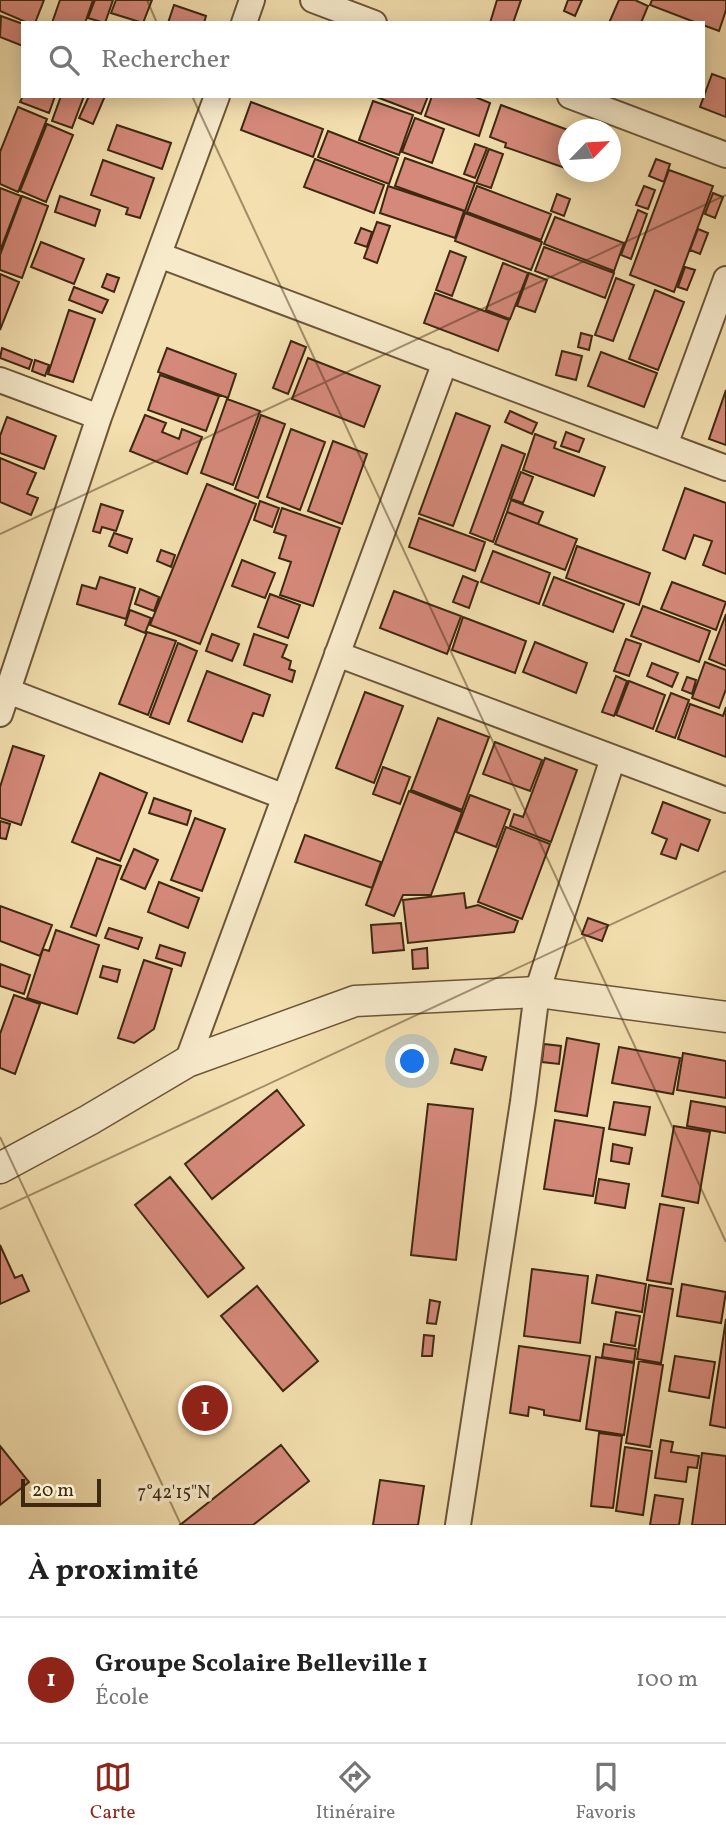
<!DOCTYPE html>
<html lang="fr">
<meta charset="utf-8">
<style>
body{margin:0;font-family:Vollkorn,serif;background:#f6f6f6;color:#222}
.compass{position:absolute;left:558px;top:119px;width:63px;height:63px;border-radius:50%;background:#fff;box-shadow:0 4px 18px #0003;rotate:65deg}
.scale{position:absolute;left:21px;bottom:18px;width:80px;box-sizing:border-box;padding-left:7px;border:4px solid #3e2810;border-top:0;font-size:19px;line-height:24px;white-space:nowrap;color:#3e2810;-webkit-text-stroke:5px #f7eacb;paint-order:stroke}
.you{position:absolute;left:413px;top:1062px;width:24px;height:24px;margin:-18px;border:5px solid #fff;border-radius:50%;background:#1a73e8;box-shadow:0 0 0 10px #1a73e833}
.badge{display:grid;place-items:center;width:46px;height:46px;border-radius:50%;background:#8f2418;color:#fff;font-size:23px;font-weight:700}
.pin{position:absolute;translate:-50% -50%;border:4px solid #fff;box-shadow:0 2px 7px #0006}
.list{margin:0;padding:0;list-style:none}
h2{display:flex;justify-content:space-between;align-items:center;height:91px;margin:0;padding:0 28px;font-size:30px}
h2 small{font-size:23px;font-weight:400;color:#767676}
.list li{display:grid;grid-template-columns:46px 1fr auto;gap:21px;align-items:center;box-sizing:border-box;height:126px;padding:0 28px;border-top:2px solid #e0e0e0}
.list b{display:block;font-size:26px;white-space:nowrap}
.list p{margin:0;font-size:23px;white-space:nowrap;color:#767676}
.list em{font-size:23px;font-style:normal;color:#767676}
.icon{flex:none;width:38px;height:38px;fill:none;stroke:currentColor;stroke-width:2;stroke-linecap:round;stroke-linejoin:round}
.map{position:relative;flex:none;width:726px;height:1525px;overflow:hidden}
.search{position:absolute;background:#fff;box-shadow:0 4px 18px #0003;left:21px;right:21px;top:21px;height:77px;display:flex;align-items:center;gap:18px;box-sizing:border-box;padding:0 24px;border-radius:0px;color:#767676;font-size:26px}
.sheet{height:217px;background:#fff}
nav{display:flex;justify-content:space-around;align-items:center;box-sizing:border-box;height:98px;border-top:2px solid #e0e0e0;background:#fff;font-size:19px;color:#767676}
nav a{display:grid;justify-items:center;gap:4px}
nav .on{color:#8f2418}
.map>svg:first-child{display:block}
.building{fill:#d5897a;stroke:#3e2810;stroke-width:2}
.lines{fill:none;stroke-linecap:round;stroke-linejoin:round}
.minor-casing{stroke:#6b5638;stroke-width:28}
.tertiary-casing{stroke:#6b5638;stroke-width:33}
.minor{stroke:#f7eacb;stroke-width:24}
.tertiary{stroke:#f7eacb;stroke-width:30}
.ticks{fill:none;stroke:#3e2810;stroke-width:2;stroke-opacity:0.45}
.ticks-label{font-size:18px;text-anchor:middle;fill:#3e2810;stroke:#f7eacb;stroke-width:7;stroke-linejoin:round;paint-order:stroke}
</style>
<div class="map">
<svg width="726" height="1525" viewBox="0 0 726 1525">
<rect width="100%" height="100%" fill="#f3dfaf"/>
<filter id="stains"><feTurbulence type="fractalNoise" baseFrequency=".00286" numOctaves="4"/><feColorMatrix values="0 0 0 0 .2 0 0 0 0 .09 0 0 0 0 .02 0 0 0 .5 -.17"/></filter>
<radialGradient id="worn" r=".72"><stop offset=".6" stop-color="#630" stop-opacity="0"/><stop offset="1" stop-color="#630" stop-opacity=".3"/></radialGradient>
<path class="building" d="M0,0H44L35,23H28L0,11Z
M60,0H93L85,23H52Z
M95,0H113L105,23L88,18Z
M116,0H152L143,23L111,13Z
M497,0H521L513,23H490Z
M568,0H582L575,16L564,11Z
M619,0H635L648,6L641,23H609Z
M652,0H726V10L719,31L703,25V23H697L650,5Z
M174,5L206,16L204,23H168Z
M1,16L23,24V46L0,37Z
M712,74L726,79V117L700,107Z
M23,96H55L49,113L20,102Z
M61,96H84L72,128L52,121Z
M89,96H105L93,124L79,118Z
M374,96H428L421,114Z
M432,96H473L490,103L479,136L425,116Z
M373,101L413,115L399,155L359,140Z
M251,102L323,129L313,157L241,130Z
M501,105L568,130V157L565,168L505,147L506,143L490,137Z
M18,107L47,119L18,192L0,184V152Z
M415,118L444,129L432,163L402,152Z
M47,124L73,135L46,202L20,191Z
M117,125L171,143L162,169L108,150Z
M328,131L398,158L389,184L318,157Z
M475,144L487,148L475,178L464,174Z
M489,149L503,154L491,188L476,183Z
M405,158L475,183L465,211L395,186Z
M315,159L384,185L374,213L304,187Z
M656,159L670,164L664,182L649,176Z
M103,160L154,178L140,218L126,214L128,208L91,195Z
M669,170L713,186L674,292L630,275Z
M388,186L464,211L455,238L380,213Z
M477,186L551,214L541,240L467,212Z
M644,186L655,190L648,209L636,205Z
M0,188L21,196L0,251Z
M713,193L723,197L715,218L705,214Z
M557,194L570,199L564,216L551,211Z
M22,196L48,206L22,278L0,270V255Z
M60,196L100,210L95,226L55,212Z
M638,210L647,214L631,259L621,255Z
M465,213L542,242L531,270L455,241Z
M555,217L624,243L614,271L544,244Z
M377,222L390,226L377,263L364,258Z
M361,228L372,232L367,247L355,243Z
M698,229L708,233L700,254L690,250Z
M41,242L84,259L74,284L31,267Z
M544,247L614,273L605,298L535,271Z
M450,251L466,257L452,296L436,290Z
M503,263L528,273L510,319L486,310Z
M685,267L695,270L687,290L678,287Z
M529,273L547,280L535,312L517,306Z
M0,274L19,282L0,330Z
M107,274L119,278L114,292L102,287Z
M616,278L634,285L613,341L595,335Z
M74,287L108,300L102,313L69,300Z
M655,290L684,302L658,370L629,359Z
M435,293L509,320L498,351L424,323Z
M69,310L95,319L73,382L48,374Z
M581,333L592,336L589,350L578,347Z
M291,341L306,347L288,394L273,388Z
M2,348L32,360L29,369L0,358Z
M167,348L236,374L228,398L158,372Z
M562,351L582,356L576,380L556,375Z
M601,352L657,373L644,407L588,386Z
M308,358L380,386L364,427L292,399Z
M35,360L49,365L45,376L32,371Z
M160,375L219,396L206,431L148,410Z
M726,390V445L709,439Z
M227,399L260,411L233,485L201,473Z
M510,411L537,423L532,434L505,422Z
M456,413L490,426L453,526L419,514Z
M145,415L166,423L162,432L179,439L182,429L202,437L187,474L130,451Z
M261,415L285,424L258,498L235,489Z
M7,417L56,436L44,469L0,453V436Z
M291,429L325,442L300,510L267,497Z
M566,432L584,439L579,452L561,446Z
M535,434L556,442L554,448L605,467L594,496L523,470Z
M333,441L367,454L342,524L308,511Z
M502,445L525,454L493,542L470,533Z
M0,458L36,473L27,494L38,498L31,515L0,502Z
M521,472L533,477L523,503L511,499Z
M207,484L256,504L200,644L150,625Z
M685,488L726,503V574L703,565L712,541L694,535L685,559L663,550Z
M511,500L543,512L538,524L507,512Z
M260,501L279,508L272,527L254,520Z
M101,504L123,511L116,531L102,527L100,533L93,531Z
M282,508L340,528L313,606L280,595L291,562L279,558L286,536L274,532Z
M507,512L577,539L565,570L495,544Z
M419,518L485,542L475,571L409,547Z
M114,533L132,539L127,553L109,546Z
M577,546L650,573L639,605L566,578Z
M161,550L175,555L171,567L157,561Z
M493,551L550,573L539,604L481,582Z
M242,560L275,573L265,598L232,586Z
M463,576L478,582L469,608L453,602Z
M100,577L135,588L126,619L77,604L82,585L96,589Z
M554,577L624,604L613,632L543,605Z
M672,582L726,602L716,630L661,609Z
M140,589L159,597L154,611L135,604Z
M394,591L461,616L447,654L380,628Z
M270,594L300,605L288,638L258,627Z
M643,606L710,631L699,662L631,636Z
M130,610L151,618L145,633L125,625Z
M726,614V666L709,659Z
M463,617L526,641L515,673L452,650Z
M147,632L176,641L148,715L119,704Z
M212,634L239,644L232,661L206,651Z
M254,634L287,645L282,657L291,661L289,669L295,671L292,682L244,665Z
M626,639L641,644L629,676L614,671Z
M535,642L587,663L576,693L523,672Z
M178,643L197,651L169,724L150,717Z
M705,662L726,670V689L719,708L692,698Z
M652,663L678,673L672,687L647,676Z
M207,671L270,695L263,716L253,713L242,742L188,721Z
M616,676L627,681L614,716L602,712Z
M687,677L696,680L692,694L682,690Z
M629,681L665,695L653,729L616,715Z
M365,692L403,706L374,783L336,768Z
M671,693L689,700L675,738L656,731Z
M690,704L723,716L726,707V757L678,739Z
M438,718L489,737L462,810L411,790Z
M495,742L542,760L530,791L483,774Z
M13,746L44,756L21,825L0,818V787Z
M545,758L577,770L551,842L510,826L514,814L523,817Z
M383,767L410,777L400,804L373,794Z
M100,773L147,793L120,861L72,842Z
M409,791L462,812L431,895H403L394,916L366,905Z
M470,795L510,810L496,847L456,832Z
M154,798L191,811L187,825L149,813Z
M663,802L710,820L698,851L681,844L676,859L661,854L667,839L652,833Z
M195,818L225,829L202,891L171,880Z
M0,821L10,824L6,839L0,838Z
M506,827L550,844L522,919L478,902Z
M305,835L381,862L372,888L295,862Z
M134,849L158,860L145,889L121,879Z
M97,858L121,866L96,936L71,927Z
M159,882L199,898L188,928L148,912Z
M464,893L466,908L478,905L518,921L514,932L408,943L403,900Z
M0,906L52,925L40,956L0,941Z
M588,918L608,925L602,941L582,934Z
M401,923L404,950L373,953L371,925Z
M109,928L142,938L138,949L105,938Z
M56,930L99,945L77,1014L27,998L43,949L49,951Z
M160,945L185,953L181,966L156,958Z
M427,948L428,968L413,969L412,950Z
M144,960L172,969L154,1029L134,1043L118,1038Z
M0,964L30,975L24,994L0,986Z
M103,966L120,970L117,982L100,977Z
M14,995L40,1004L15,1074L0,1068V1034Z
M567,1038L599,1044L587,1116L555,1111Z
M544,1044L561,1046L559,1064L542,1062Z
M619,1047L680,1058L673,1094L612,1083Z
M455,1049L486,1057L482,1070L451,1063Z
M683,1053L726,1061V1098L677,1090Z
M277,1090L304,1125L212,1199L185,1164Z
M691,1101L726,1107V1133L687,1126Z
M614,1102L650,1107L645,1135L609,1129Z
M428,1104L473,1109L456,1260L411,1255Z
M555,1120L604,1128L593,1196L544,1189Z
M674,1126L710,1132L698,1203L662,1196Z
M613,1144L632,1148L629,1164L611,1161Z
M170,1177L244,1268L208,1297L135,1205Z
M599,1179L629,1184L625,1208L595,1203Z
M660,1204L684,1208L671,1284L647,1280Z
M0,1245L15,1278L22,1275L29,1291L0,1304Z
M532,1269L588,1276L580,1343L524,1336Z
M597,1275L646,1284L642,1312L592,1303Z
M682,1284L726,1292L721,1323L677,1316Z
M649,1285L673,1289L661,1363L637,1359Z
M257,1286L318,1361L283,1391L221,1316Z
M430,1300L440,1302L436,1324L427,1323Z
M616,1312L640,1316L635,1346L611,1342Z
M726,1319V1428L710,1425Z
M424,1335L434,1336L432,1356H422Z
M604,1344L636,1349L634,1362L602,1357Z
M519,1346L590,1356L580,1421L544,1415V1410L529,1407L528,1416L510,1413Z
M675,1356L715,1362L709,1398L669,1391Z
M596,1357L634,1363L624,1435L586,1429Z
M639,1361L663,1365L650,1447L626,1443Z
M599,1433L622,1436L613,1508L591,1506Z
M661,1440L673,1442L671,1452L699,1456L697,1468L688,1467L686,1482L655,1478Z
M281,1445L309,1481L253,1525H180Z
M0,1446L29,1482L0,1505Z
M625,1447L652,1451L643,1515L616,1511Z
M702,1453L726,1456V1525H692Z
M380,1480L424,1486L418,1525H373Z
M655,1495L683,1499L679,1525H650Z"/>
<g class="lines">
<g class="minor-casing">
<path id="minor" d="M313,0L374,23
M244,23L252,0
M570,96L726,155
M159,255L726,468
M0,380L99,417
M665,445L726,279
M337,654L726,800
M8,691L285,797
M0,714L99,417L217,96
M187,1062L445,362
M458,1525L523,1102L537,992L613,758"/>
</g>
<g class="tertiary-casing">
<path id="tertiary" d="M0,1168L89,1120L187,1062L355,1001L537,992L726,1017"/>
</g>
<use href="#minor" class="minor"/>
<use href="#tertiary" class="tertiary"/>
</g>
<path class="ticks" d="M147,0L157,23M192,96L726,1242M0,534L726,195M0,1137L181,1525M0,1209L726,871"/>
<g class="ticks-label">
<text x="174" y="1498">7°42'15"N</text>
</g>
<rect width="100%" height="100%" filter="url(#stains)"/>
<rect width="100%" height="100%" fill="url(#worn)"/>
</svg>
<svg class="compass" viewBox="-18 -18 36 36"><path d="M0-13l5 13h-10z" fill="#e53935"/><path d="M0 13l5-13h-10z" fill="#767676"/></svg>
<div class="scale">20 m</div>
<div class="you"></div>
<div class="pin badge" style="left:205px;top:1408px">1</div>
<div class="search"><svg class="icon" aria-label="search" viewBox="0 0 24 24"><circle cx="10" cy="10" r="6"/><path d="M15 15l6 6"/></svg>Rechercher</div>
</div>
<section class="sheet">
<h2>À proximité<small></small></h2>
<ul class="list">
<li><span class="badge">1</span><div><b>Groupe Scolaire Belleville 1</b><p>École</p></div><em>100 m</em></li>
</ul>
</section>
<nav>
<a class="on"><svg class="icon" aria-label="map" viewBox="0 0 24 24"><path d="M3 6l6-2 6 2 6-2v14l-6 2-6-2-6 2zM9 4v14M15 6v14"/></svg>Carte</a>
<a><svg class="icon" aria-label="directions" viewBox="0 0 24 24"><path d="M12 3l9 9-9 9-9-9zM9 14v-3h6M13 9l2 2-2 2"/></svg>Itinéraire</a>
<a><svg class="icon" aria-label="saved" viewBox="0 0 24 24"><path d="M7 4h10v16l-5-4-5 4z"/></svg>Favoris</a>
</nav>
